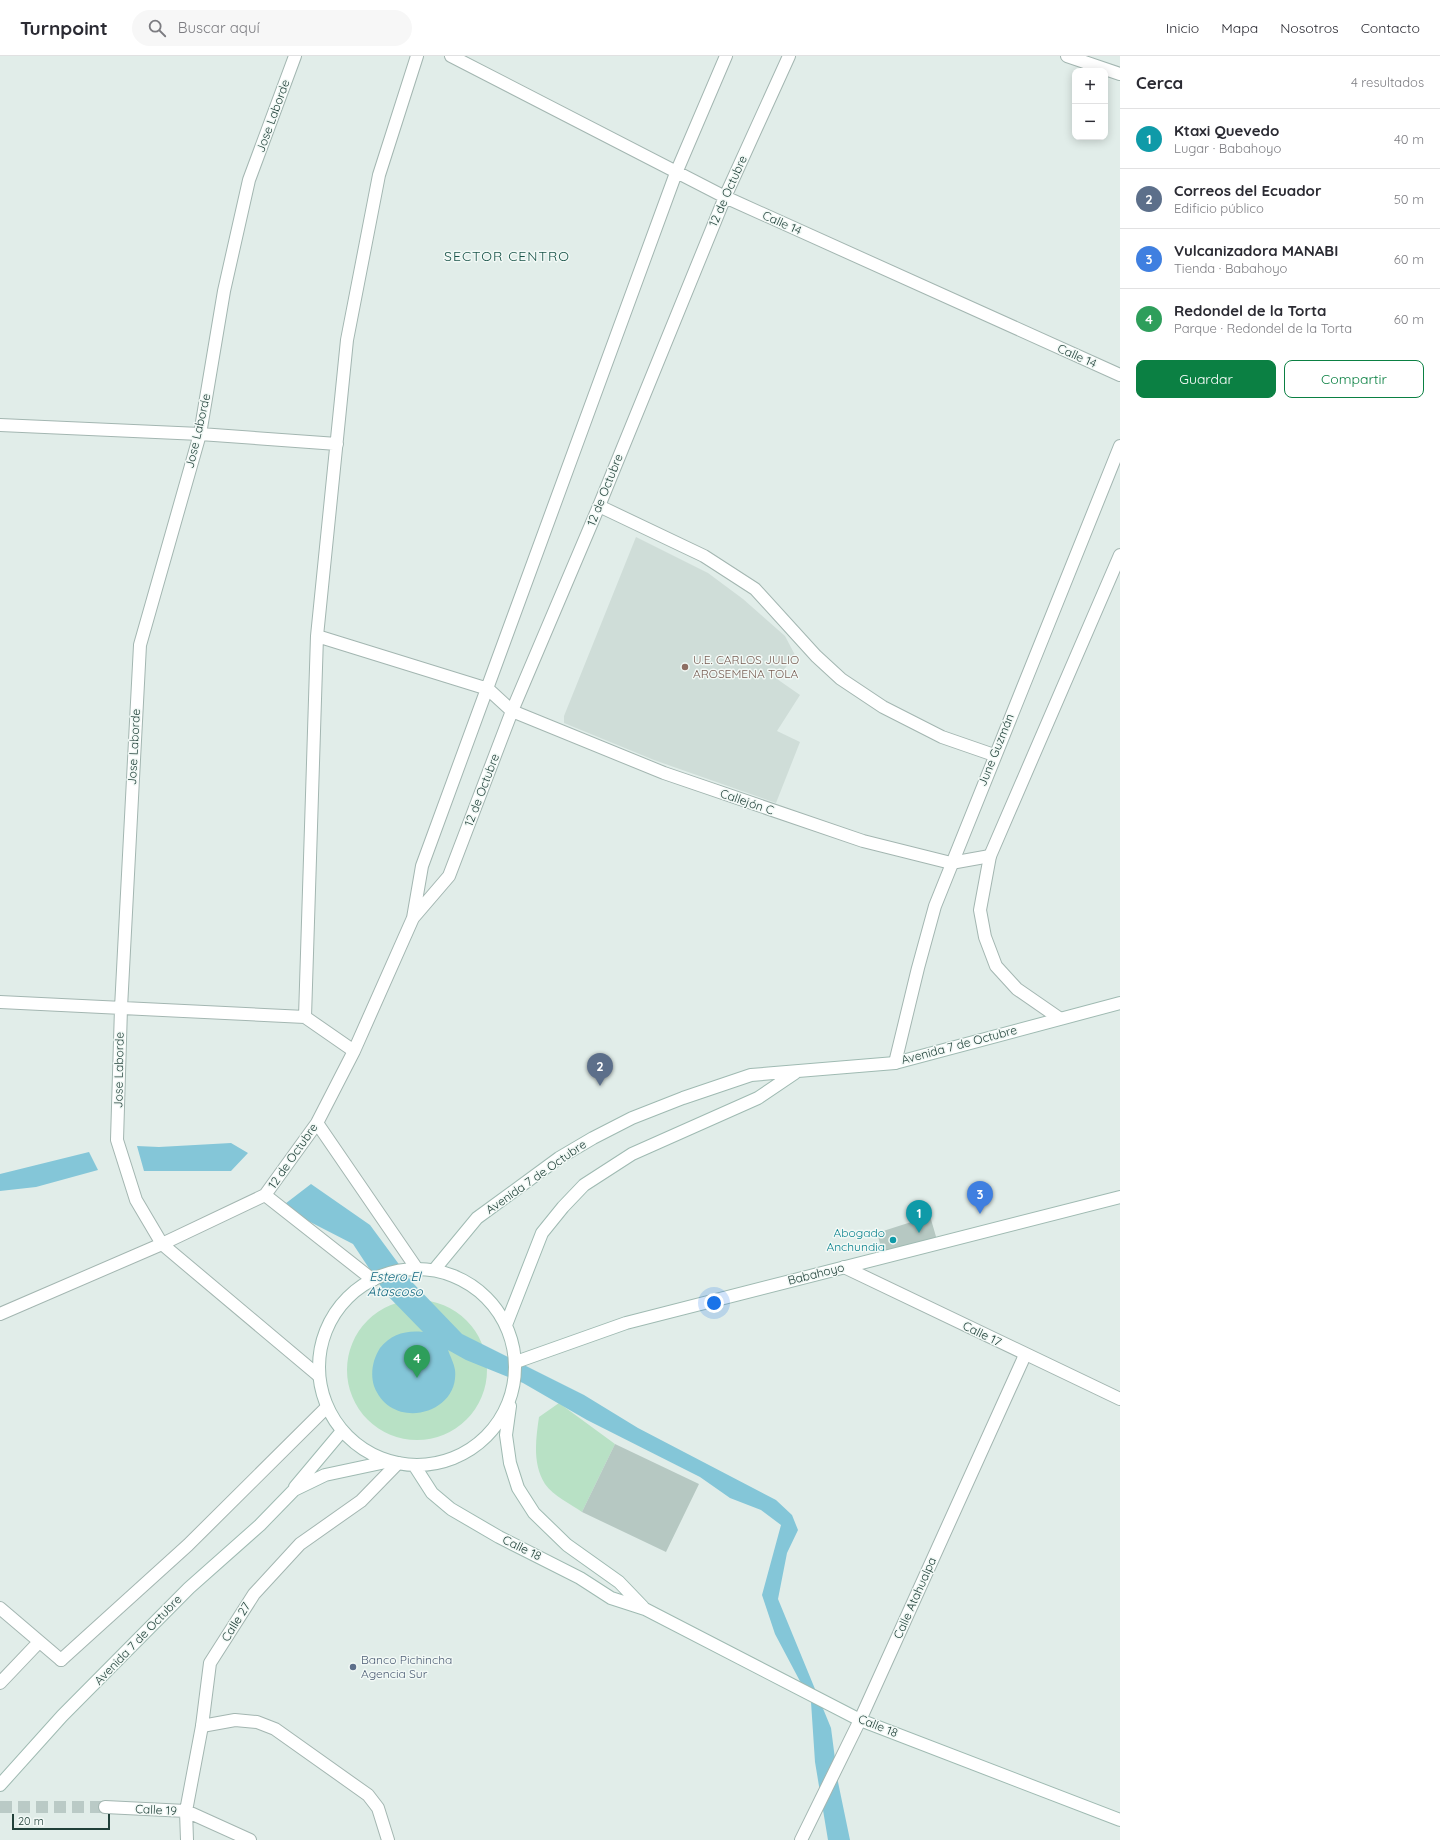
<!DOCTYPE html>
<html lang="es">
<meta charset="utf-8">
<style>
body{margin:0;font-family:Quicksand,sans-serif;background:#f7f7f7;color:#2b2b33}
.controls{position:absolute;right:12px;top:12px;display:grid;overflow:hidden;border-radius:8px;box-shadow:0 2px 10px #0003}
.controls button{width:36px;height:36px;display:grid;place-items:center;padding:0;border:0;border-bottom:1px solid #e1e1e2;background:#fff;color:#2b2b33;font:20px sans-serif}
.scale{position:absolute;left:12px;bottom:10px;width:98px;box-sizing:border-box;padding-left:4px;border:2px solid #204039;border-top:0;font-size:11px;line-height:14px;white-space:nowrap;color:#204039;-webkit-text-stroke:3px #f2f9f6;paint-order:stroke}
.you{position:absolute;left:714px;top:1247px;width:14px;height:14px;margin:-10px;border:3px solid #fff;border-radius:50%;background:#1a73e8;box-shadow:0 0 0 6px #1a73e833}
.badge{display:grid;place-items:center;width:26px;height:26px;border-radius:50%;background:#0b8043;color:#fff;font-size:13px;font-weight:700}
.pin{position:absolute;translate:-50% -33px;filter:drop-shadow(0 1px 2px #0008)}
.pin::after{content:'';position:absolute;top:21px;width:14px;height:12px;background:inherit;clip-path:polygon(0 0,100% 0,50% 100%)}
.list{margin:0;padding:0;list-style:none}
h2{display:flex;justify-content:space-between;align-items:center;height:52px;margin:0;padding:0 16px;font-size:17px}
h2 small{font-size:13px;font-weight:400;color:#7c7c81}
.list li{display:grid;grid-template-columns:26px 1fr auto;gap:12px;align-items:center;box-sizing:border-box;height:60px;padding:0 16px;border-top:1px solid #e1e1e2}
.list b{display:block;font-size:15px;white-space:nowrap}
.list p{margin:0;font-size:13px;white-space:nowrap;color:#7c7c81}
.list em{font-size:13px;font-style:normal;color:#7c7c81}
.actions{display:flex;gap:8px;padding:12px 16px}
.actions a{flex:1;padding:9px 0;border:1px solid #0b8043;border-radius:8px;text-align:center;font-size:14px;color:#0b8043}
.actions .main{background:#0b8043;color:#fff}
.icon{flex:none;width:22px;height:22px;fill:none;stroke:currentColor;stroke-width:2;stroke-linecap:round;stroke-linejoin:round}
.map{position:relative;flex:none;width:1120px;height:1784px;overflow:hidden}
header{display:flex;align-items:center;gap:24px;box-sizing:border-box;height:56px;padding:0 20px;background:#fff;border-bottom:1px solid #e1e1e2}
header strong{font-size:19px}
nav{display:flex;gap:22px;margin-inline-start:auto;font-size:14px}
.search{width:280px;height:36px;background:#f7f7f7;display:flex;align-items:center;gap:10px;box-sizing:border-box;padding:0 14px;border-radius:22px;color:#7c7c81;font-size:15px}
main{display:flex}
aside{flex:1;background:#fff}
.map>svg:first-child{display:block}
.built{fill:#cfddd8}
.green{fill:#b8e1c5}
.water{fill:#84c6d8}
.building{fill:#b6c8c2}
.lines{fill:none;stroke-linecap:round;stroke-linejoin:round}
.minor-tunnel{stroke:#bacac6;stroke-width:12;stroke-dasharray:12 6;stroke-linecap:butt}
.service-casing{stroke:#a3b6b1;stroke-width:14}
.pedestrian-casing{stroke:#a3b6b1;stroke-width:14}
.minor-casing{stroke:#a3b6b1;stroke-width:14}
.tertiary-casing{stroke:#a3b6b1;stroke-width:14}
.secondary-casing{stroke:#9fbab2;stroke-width:14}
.service{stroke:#fff;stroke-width:12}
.pedestrian{stroke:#fff;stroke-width:12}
.minor{stroke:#fff;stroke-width:12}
.tertiary{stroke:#fff;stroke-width:12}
.secondary{stroke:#fff;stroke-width:12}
.education-dot{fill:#8d6e63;stroke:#f2f9f6;stroke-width:1.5}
.culture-dot{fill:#0f9aa8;stroke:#f2f9f6;stroke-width:1.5}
.service-dot{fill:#5c6f8a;stroke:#f2f9f6;stroke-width:1.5}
.labels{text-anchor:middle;stroke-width:3;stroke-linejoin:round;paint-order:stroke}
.street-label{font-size:12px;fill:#204039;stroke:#f2f9f6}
.education-label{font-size:12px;fill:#785e54;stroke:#f2f9f6;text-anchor:start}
.culture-label{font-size:12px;fill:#0d838f;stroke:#f2f9f6;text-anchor:end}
.service-label{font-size:12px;fill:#4e5e75;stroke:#f2f9f6;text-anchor:start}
.water-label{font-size:13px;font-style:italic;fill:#146982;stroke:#f2f9f6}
.quarter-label{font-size:14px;letter-spacing:1px;fill:#1a5449;stroke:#f2f9f6}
</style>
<header>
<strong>Turnpoint</strong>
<div class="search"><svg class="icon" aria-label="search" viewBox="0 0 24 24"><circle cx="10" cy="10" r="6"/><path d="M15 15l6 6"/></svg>Buscar aquí</div>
<nav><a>Inicio</a><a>Mapa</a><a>Nosotros</a><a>Contacto</a></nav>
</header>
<main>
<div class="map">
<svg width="1120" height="1784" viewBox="0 0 1120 1784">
<rect width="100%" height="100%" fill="#e1ede9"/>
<path class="built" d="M636,481L708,517L743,543L785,580L795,599L777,623L800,639L777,675L800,686L776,747L654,704L564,667V660Z"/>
<path class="green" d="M347 1314a70 70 0 1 1 140 0a70 70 0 1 1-140 0Z
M559,1347L615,1388L582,1456C571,1448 553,1440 545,1428C532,1408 536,1382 539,1361Z"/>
<path class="water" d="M231,1087L248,1097L231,1115H144L137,1090L159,1091Z
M89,1096L98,1114L36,1131L0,1135V1118Z
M311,1128L370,1169L412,1226L462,1278L584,1339L638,1372L776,1444L792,1459L798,1474L787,1497L778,1543L831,1672L838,1726L850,1784H828L815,1706L811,1646L775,1578L762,1539L781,1469L761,1454L730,1442L700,1421L587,1364L523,1327L466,1304L448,1294C450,1300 454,1307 455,1314C460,1359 391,1376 374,1330C370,1317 373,1303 380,1292C391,1278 407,1274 423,1276L386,1238L353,1188L281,1151Z"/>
<path class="building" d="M930,1160L937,1184L883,1198L877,1177Z
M615,1388L699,1428L666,1496L582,1456Z"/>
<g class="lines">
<path class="minor-tunnel" d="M0,1751H105"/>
<g class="service-casing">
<path id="service" d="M0,1552L61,1604
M0,1627L39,1586
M202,1670L235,1664L257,1666L275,1673L368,1739L378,1752L388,1784"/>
</g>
<g class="pedestrian-casing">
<path id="pedestrian" d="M599,450L704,500L755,533L816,600L841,623L883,651L942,681L994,699"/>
</g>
<g class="minor-casing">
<path id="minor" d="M295,0L249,124L224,235L200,378L140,589L121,952L117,1084L136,1144L162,1188L319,1320
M451,0L725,141L1120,319
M726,0L676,117L422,810L413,862L449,820L512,655L599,450L725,141L789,0
M1067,0L1120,18
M0,369L200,378L337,388
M317,580L488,633L512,655L664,717L863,785L951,807L990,800
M0,946L305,961L354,995
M305,961L317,580L347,284L379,119L417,0
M317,1067L417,1213
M265,1139L373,1224
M844,1211L1120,1343
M0,1258L162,1188L265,1139L317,1067L354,995L413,862
M61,1604L188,1489L327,1351
M105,1751L186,1755L250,1784
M187,1784L186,1755L202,1670L210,1607L254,1538L300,1488L361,1445L398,1407
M801,1784L860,1664L1025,1299"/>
</g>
<g class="tertiary-casing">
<path id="tertiary" d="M1059,962L1017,933L996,910L985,881L980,854L990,800L1120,499
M895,1007L918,912L935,850L1120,390"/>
</g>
<g class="secondary-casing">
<path id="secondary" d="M319 1311a98 98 0 1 1 196 0a98 98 0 1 1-196 0Z
M434,1214L477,1162L559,1102L593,1082L632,1062L683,1042L751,1019L895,1007L1120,947
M506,1269L542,1177L563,1151L584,1129L632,1098L758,1042L795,1017
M516,1306L626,1267L1120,1141
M510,1350L506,1379L510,1407L518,1432L534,1457L567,1489L619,1526L643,1551
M414,1409L432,1437L451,1453L499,1481L580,1522L611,1542L645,1553L860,1664L1120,1764
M295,1431L342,1375
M0,1729L62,1660L189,1532L260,1469L294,1434L325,1419L386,1406"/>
</g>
<use href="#service" class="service"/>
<use href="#pedestrian" class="pedestrian"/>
<use href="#minor" class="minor"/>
<use href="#tertiary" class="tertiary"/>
<use href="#secondary" class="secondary"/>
</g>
<circle class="education-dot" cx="685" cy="611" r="4"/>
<circle class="culture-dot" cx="893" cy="1184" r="4"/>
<circle class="service-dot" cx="353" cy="1611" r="4"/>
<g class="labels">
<g class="street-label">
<text transform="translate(273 60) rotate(-70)" y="4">Jose Laborde</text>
<text transform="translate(728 135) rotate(-66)" y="4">12 de Octubre</text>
<text transform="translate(782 167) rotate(24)" y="4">Calle 14</text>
<text transform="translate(1077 300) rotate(24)" y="4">Calle 14</text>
<text transform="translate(198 375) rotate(-77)" y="4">Jose Laborde</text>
<text transform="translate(605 434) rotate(-68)" y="4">12 de Octubre</text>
<text transform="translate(134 691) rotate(-87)" y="4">Jose Laborde</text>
<text transform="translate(996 694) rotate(-68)" y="4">June Guzmán</text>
<text transform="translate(482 734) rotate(-69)" y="4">12 de Octubre</text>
<text transform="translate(747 746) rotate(19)" y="4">Callejón C</text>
<text transform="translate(959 989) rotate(-15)" y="4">Avenida 7 de Octubre</text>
<text transform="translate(119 1014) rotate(-89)" y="4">Jose Laborde</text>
<text transform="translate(293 1100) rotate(-55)" y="4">12 de Octubre</text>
<text transform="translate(536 1121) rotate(-35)" y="4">Avenida 7 de Octubre</text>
<text transform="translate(816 1218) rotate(-14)" y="4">Babahoyo</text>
<text transform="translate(982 1278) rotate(26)" y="4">Calle 17</text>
<text transform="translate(522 1492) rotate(26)" y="4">Calle 18</text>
<text transform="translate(915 1542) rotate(-66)" y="4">Calle Atahualpa</text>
<text transform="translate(236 1566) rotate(-58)" y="4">Calle 27</text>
<text transform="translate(138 1584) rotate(-46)" y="4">Avenida 7 de Octubre</text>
<text transform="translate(878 1670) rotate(22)" y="4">Calle 18</text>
<text transform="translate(156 1754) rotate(3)" y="4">Calle 19</text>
</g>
<g class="education-label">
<text x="693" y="608">U.E. CARLOS JULIO<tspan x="693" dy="14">AROSEMENA TOLA</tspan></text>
</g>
<g class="culture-label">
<text x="885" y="1181">Abogado<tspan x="885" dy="14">Anchundia</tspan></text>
</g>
<g class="service-label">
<text x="361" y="1608">Banco Pichincha<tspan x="361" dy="14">Agencia Sur</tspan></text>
</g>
<g class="water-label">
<text x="395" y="1225">Estero El<tspan x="395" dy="15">Atascoso</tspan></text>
</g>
<g class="quarter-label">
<text x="507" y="205">SECTOR CENTRO</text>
</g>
</g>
</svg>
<div class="controls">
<button>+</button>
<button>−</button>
</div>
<div class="scale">20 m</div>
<div class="you"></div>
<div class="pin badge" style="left:919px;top:1177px;background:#0f9aa8">1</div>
<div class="pin badge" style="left:600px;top:1030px;background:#5c6f8a">2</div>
<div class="pin badge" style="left:980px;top:1158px;background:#3f7fe0">3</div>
<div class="pin badge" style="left:417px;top:1322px;background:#2e9e5b">4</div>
</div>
<aside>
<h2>Cerca<small>4 resultados</small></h2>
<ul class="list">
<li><span class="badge" style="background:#0f9aa8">1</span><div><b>Ktaxi Quevedo</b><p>Lugar · Babahoyo</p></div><em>40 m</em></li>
<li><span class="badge" style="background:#5c6f8a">2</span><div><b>Correos del Ecuador</b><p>Edificio público</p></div><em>50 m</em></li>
<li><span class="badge" style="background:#3f7fe0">3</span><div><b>Vulcanizadora MANABI</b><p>Tienda · Babahoyo</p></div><em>60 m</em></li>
<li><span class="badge" style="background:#2e9e5b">4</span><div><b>Redondel de la Torta</b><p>Parque · Redondel de la Torta</p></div><em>60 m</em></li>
</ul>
<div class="actions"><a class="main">Guardar</a><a>Compartir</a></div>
</aside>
</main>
